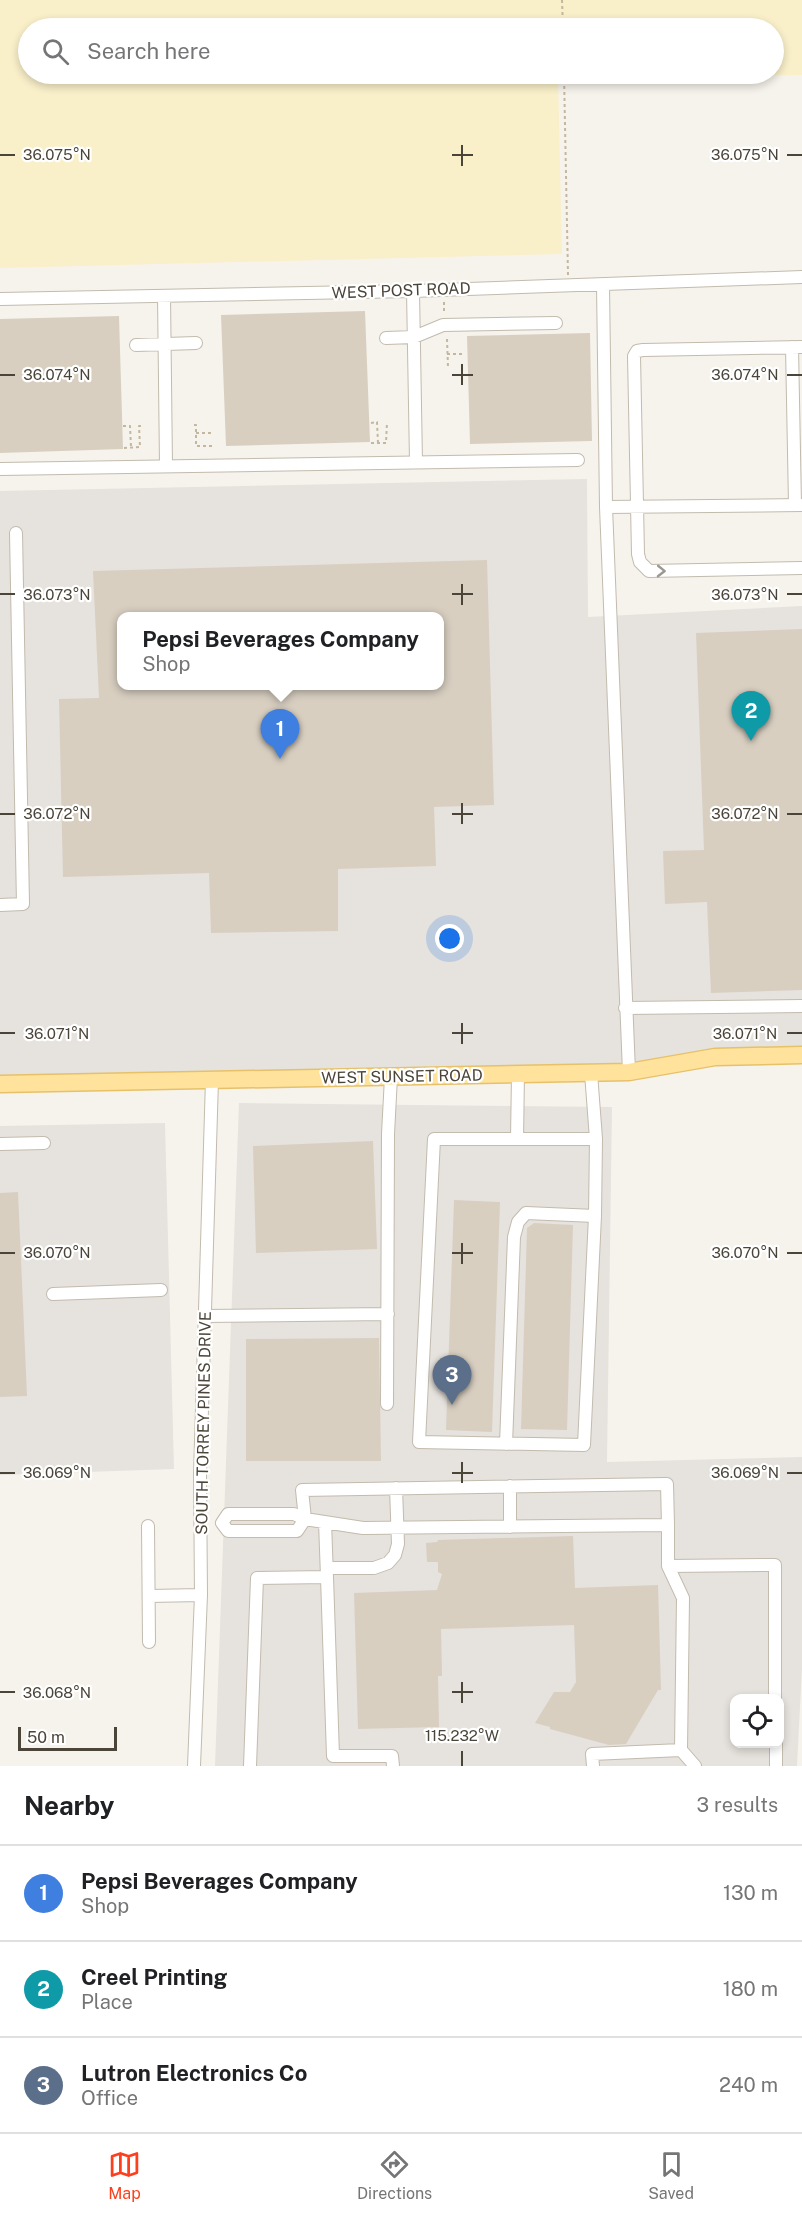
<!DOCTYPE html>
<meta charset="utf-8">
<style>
body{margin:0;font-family:"Public Sans",sans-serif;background:#f6f6f6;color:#202124}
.controls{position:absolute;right:18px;bottom:18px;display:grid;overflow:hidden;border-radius:12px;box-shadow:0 3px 9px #0003}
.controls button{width:54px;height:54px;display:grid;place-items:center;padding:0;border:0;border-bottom:2px solid #e0e0e0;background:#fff;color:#202124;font:30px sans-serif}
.scale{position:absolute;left:18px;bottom:15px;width:99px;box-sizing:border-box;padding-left:6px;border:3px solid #4b4439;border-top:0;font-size:16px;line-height:21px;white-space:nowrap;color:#4b4439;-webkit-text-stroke:4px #fff;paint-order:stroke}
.you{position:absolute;left:450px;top:939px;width:21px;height:21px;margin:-15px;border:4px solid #fff;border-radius:50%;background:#1a73e8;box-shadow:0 0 0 9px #1a73e833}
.badge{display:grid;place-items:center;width:39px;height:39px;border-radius:50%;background:#fc3f1d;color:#fff;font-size:20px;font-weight:700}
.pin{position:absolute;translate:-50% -50px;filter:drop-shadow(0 2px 3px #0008)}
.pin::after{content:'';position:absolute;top:32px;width:21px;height:18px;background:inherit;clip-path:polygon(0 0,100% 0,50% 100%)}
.popup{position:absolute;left:117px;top:612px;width:327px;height:78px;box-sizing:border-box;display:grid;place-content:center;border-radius:12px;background:#fff;filter:drop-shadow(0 2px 4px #0005);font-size:20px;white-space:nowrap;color:#757577}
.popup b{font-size:22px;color:#202124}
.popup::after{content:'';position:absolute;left:50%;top:100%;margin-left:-12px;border:12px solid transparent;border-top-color:#fff}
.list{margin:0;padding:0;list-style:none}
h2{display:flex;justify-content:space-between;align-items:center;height:78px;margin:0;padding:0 24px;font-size:26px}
h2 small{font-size:20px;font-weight:400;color:#757577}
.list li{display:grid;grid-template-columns:39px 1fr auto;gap:18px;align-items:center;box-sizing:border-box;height:96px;padding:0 24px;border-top:2px solid #e0e0e0}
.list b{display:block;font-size:22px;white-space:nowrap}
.list p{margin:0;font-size:20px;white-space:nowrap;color:#757577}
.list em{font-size:20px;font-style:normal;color:#757577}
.icon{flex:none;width:33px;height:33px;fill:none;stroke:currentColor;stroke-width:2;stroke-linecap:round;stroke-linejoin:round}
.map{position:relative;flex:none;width:802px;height:1766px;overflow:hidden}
.search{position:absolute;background:#fff;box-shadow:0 3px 9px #0003;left:18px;right:18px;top:18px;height:66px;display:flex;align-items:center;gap:15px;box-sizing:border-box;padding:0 21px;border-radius:33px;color:#757577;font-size:22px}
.sheet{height:366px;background:#fff}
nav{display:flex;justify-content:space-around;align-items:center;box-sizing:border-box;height:84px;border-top:2px solid #e0e0e0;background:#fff;font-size:16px;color:#757577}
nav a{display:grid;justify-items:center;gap:3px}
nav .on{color:#fc3f1d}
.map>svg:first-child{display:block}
.industrial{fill:#e6e2dd;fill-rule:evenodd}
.sand{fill:#f9efc9;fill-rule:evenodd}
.building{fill:#d8cfc1;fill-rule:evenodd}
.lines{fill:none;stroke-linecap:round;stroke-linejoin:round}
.minor-casing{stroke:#c2bbae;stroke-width:14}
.major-casing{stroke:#e6c16a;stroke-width:19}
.path{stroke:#c4b79f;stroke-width:2;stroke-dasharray:3 3;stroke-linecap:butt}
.minor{stroke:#fff;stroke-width:12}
.major{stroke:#ffe39c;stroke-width:16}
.oneway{stroke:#9c9892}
.ticks{fill:none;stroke:#4b4439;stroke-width:2}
.labels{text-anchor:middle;stroke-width:4.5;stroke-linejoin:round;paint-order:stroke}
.street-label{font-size:16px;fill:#4b4439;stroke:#fff}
.ticks-label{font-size:15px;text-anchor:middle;fill:#4b4439;stroke:#fff;stroke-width:4.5;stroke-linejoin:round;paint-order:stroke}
</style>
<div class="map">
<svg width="802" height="1766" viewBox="0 0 802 1766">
<rect width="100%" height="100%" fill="#f6f3ec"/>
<path class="industrial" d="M587,479L588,617L802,606V1055L629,1072L0,1084V491ZM121,616H439V686H121Z
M239,1103L612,1107L607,1462L802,1457V1668L797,1766H215ZM734,1698H780V1744H734Z
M165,1123L174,1469L0,1475V1126Z"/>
<path class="sand" d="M0,0H802V75L558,78L562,254L0,268ZM28,28H774V74H28Z"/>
<path class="building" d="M365,311L370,442L226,446L221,315Z
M119,316L123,449L0,453V319Z
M590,333L592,441L470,444L467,336Z
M487,560L494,805L434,807L436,866L338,869V931L211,933L209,873L63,877L59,699L99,698L93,571ZM121,616H439V686H121Z
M802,629V990L711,993L707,902L665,904L663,851L704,850L696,633Z
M373,1141L377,1249L256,1253L253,1146Z
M18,1192L27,1396L0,1397V1193Z
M454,1200L500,1202L492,1432L446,1430Z
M534,1223L573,1225L567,1430L521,1429L527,1228Z
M379,1338L381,1461H246V1339Z
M573,1536L575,1588L658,1585L661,1690H658L626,1744L609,1745L550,1729V1727L535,1723L554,1692H570L576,1682L574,1625L441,1629L442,1676H438L439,1727L358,1729L354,1593L437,1590L442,1574L438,1572V1562H427L426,1543L437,1542L438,1540Z"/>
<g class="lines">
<g class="minor-casing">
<path id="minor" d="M603,285L606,507L629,1072
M413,291L416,462
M164,296L166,466
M0,299L413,291L802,277
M386,338L414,337L443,325L556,323
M136,345L196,343
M792,347L795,505
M802,347L643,350L637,351L634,356L638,554L640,562L649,571L802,568
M0,469L578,460
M606,507L802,505
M0,905L23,904L16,533
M625,1008L802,1006
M518,1074L517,1139H434L419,1442L584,1445L595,1216L596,1139L591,1073
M517,1139H596
M0,1144L44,1143
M53,1294L161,1290
M204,1316L388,1314
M387,1404L388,1134L391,1077
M506,1444L514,1237L518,1222L526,1213L595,1216
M510,1486V1527
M228,1514H294L305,1519L297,1531H228L222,1523Z
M668,1525L667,1484L302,1490L305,1519L363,1528L668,1525V1566L683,1598L681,1750L695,1766
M148,1526L149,1642
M668,1566L775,1565V1698
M327,1568H374L388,1563L395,1555L398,1544L396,1488
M327,1577L333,1756H392L393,1766
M149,1596L201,1595
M776,1744V1766
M194,1766L201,1595L200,1474L212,1080
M250,1766L257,1578L327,1577L325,1522
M593,1766L592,1754L681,1750"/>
</g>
<g class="major-casing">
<path id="major" d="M0,1084L629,1072L715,1057L802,1055"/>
</g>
<path class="path" d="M562,0L563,28
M564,74L568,275
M444,302V311
M447,339L448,367
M447,354H462
M371,423L377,422L378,443
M194,425H196V446H214
M123,426H130L131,447
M196,433H214
M371,443H386L387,422
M124,448L140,447L139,426H142"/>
<use href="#minor" class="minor"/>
<use href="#major" class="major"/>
</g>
<defs><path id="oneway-chevron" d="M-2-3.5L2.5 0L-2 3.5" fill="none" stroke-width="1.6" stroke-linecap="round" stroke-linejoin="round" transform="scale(1.5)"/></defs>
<use class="oneway" href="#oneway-chevron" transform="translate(661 571) rotate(1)"/>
<path class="ticks" d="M462,145V166M0,155H15M452,155H473M787,155H802M462,364V385M0,375H15M452,375H473M787,375H802M462,584V605M0,594H15M452,594H473M787,594H802M462,803V824M0,814H15M452,814H473M787,814H802M462,1023V1044M0,1033H15M452,1033H473M787,1033H802M462,1243V1264M0,1253H15M452,1253H473M787,1253H802M462,1462V1483M0,1473H15M452,1473H473M787,1473H802M462,1682V1703M0,1692H15M452,1692H473M462,1751V1766"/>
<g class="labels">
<g class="street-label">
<text transform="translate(401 290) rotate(-2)" y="6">WEST POST ROAD</text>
<text transform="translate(402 1076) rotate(-1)" y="6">WEST SUNSET ROAD</text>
<text transform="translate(203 1423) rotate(-89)" y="6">SOUTH TORREY PINES DRIVE</text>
</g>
</g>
<g class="ticks-label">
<text x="57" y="160">36.075°N</text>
<text x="745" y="160">36.075°N</text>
<text x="57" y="380">36.074°N</text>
<text x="745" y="380">36.074°N</text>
<text x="57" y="600">36.073°N</text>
<text x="745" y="600">36.073°N</text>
<text x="57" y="819">36.072°N</text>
<text x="745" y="819">36.072°N</text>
<text x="57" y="1039">36.071°N</text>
<text x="745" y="1039">36.071°N</text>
<text x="57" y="1258">36.070°N</text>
<text x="745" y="1258">36.070°N</text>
<text x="57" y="1478">36.069°N</text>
<text x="745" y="1478">36.069°N</text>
<text x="57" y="1698">36.068°N</text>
<text x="462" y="1741">115.232°W</text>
</g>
</svg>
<div class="controls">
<button><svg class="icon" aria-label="locate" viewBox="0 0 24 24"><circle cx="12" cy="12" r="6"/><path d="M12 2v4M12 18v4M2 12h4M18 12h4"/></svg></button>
</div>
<div class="scale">50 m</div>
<div class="you"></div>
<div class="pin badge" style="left:280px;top:759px;background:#3f7fe0">1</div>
<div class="popup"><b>Pepsi Beverages Company</b>Shop</div>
<div class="pin badge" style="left:751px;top:741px;background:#0f9aa8">2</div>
<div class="pin badge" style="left:452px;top:1405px;background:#5c6f8a">3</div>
<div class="search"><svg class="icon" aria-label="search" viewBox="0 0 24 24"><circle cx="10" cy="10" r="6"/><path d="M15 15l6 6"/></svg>Search here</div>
</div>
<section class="sheet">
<h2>Nearby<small>3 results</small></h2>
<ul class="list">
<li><span class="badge" style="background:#3f7fe0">1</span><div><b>Pepsi Beverages Company</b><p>Shop</p></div><em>130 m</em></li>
<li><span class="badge" style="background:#0f9aa8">2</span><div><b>Creel Printing</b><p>Place</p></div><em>180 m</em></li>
<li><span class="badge" style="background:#5c6f8a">3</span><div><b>Lutron Electronics Co</b><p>Office</p></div><em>240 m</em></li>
</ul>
</section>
<nav>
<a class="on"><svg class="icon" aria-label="map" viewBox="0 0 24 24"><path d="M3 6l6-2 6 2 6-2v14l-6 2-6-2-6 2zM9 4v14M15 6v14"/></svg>Map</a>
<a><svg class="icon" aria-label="directions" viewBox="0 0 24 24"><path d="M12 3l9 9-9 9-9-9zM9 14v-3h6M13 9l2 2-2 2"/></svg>Directions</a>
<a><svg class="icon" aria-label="saved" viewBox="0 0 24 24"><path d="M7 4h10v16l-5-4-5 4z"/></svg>Saved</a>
</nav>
